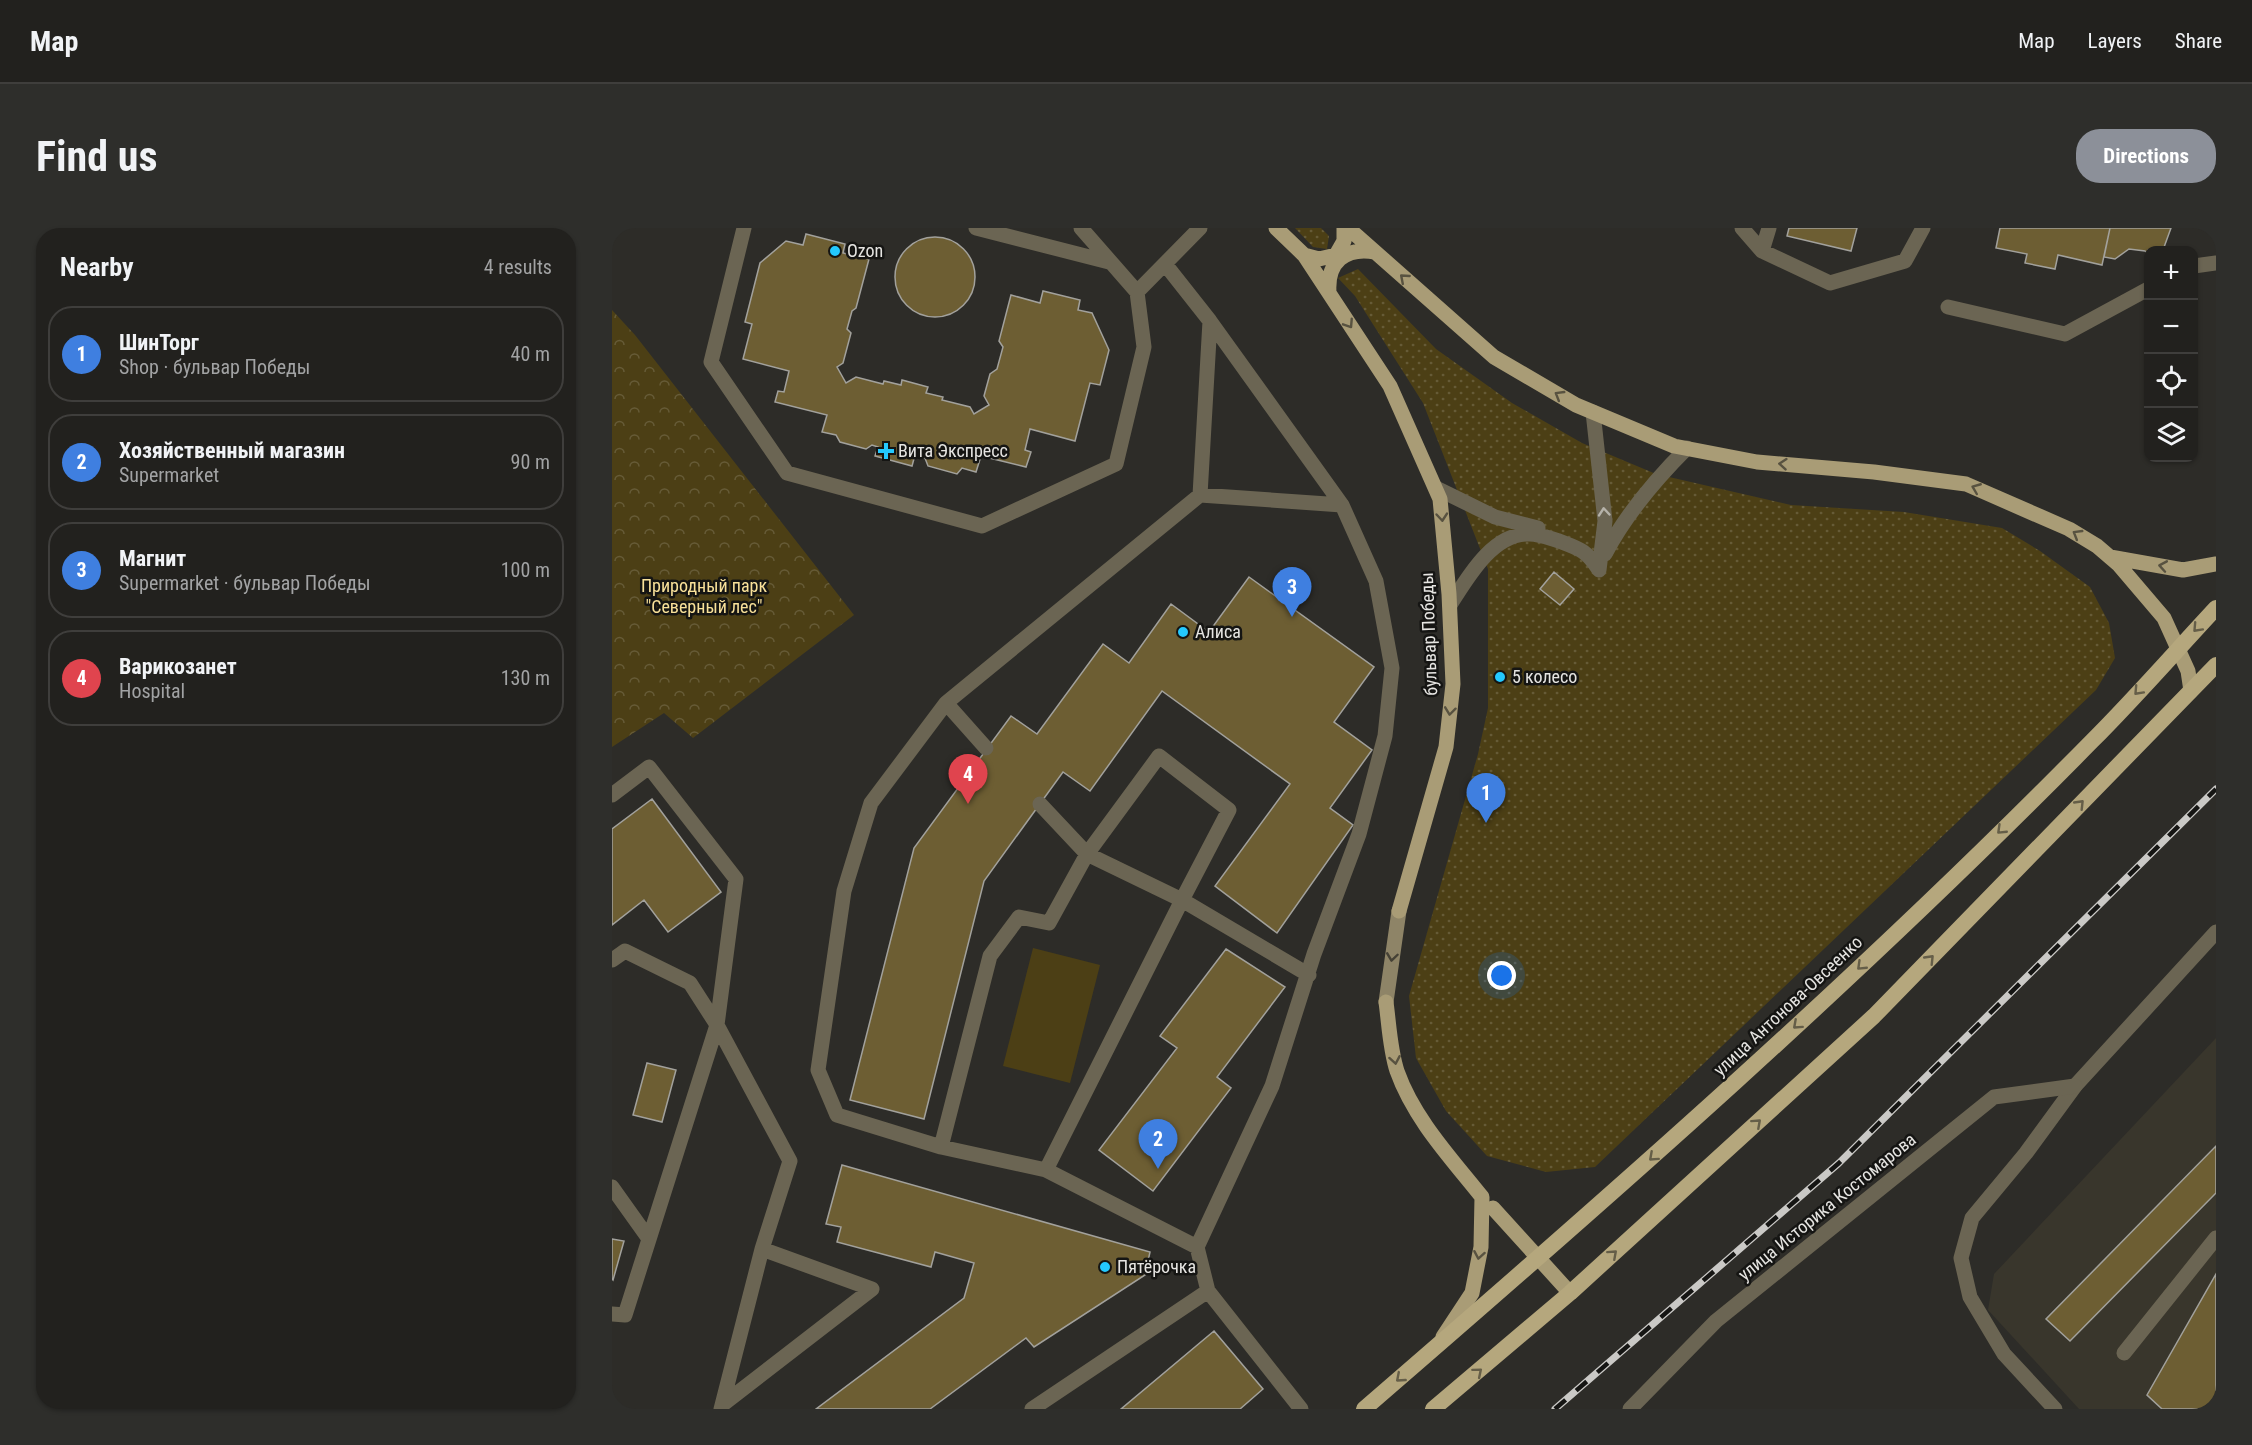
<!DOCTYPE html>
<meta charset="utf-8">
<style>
body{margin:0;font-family:"Roboto Condensed",sans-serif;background:#2e2e2b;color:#f1f3f6}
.controls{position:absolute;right:18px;top:18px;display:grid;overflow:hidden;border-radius:12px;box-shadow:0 2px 4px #0004}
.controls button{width:54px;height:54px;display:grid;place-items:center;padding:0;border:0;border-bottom:2px solid #3f3e3c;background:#22211e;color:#f1f3f6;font:30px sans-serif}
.you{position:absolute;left:890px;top:748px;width:21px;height:21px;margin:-15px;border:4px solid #fff;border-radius:50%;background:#1a73e8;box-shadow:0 0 0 9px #1a73e833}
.badge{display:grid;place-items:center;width:39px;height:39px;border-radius:50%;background:#8c9099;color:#fff;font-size:20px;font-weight:700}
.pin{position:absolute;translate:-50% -50px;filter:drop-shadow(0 2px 3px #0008)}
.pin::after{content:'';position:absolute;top:32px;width:21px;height:18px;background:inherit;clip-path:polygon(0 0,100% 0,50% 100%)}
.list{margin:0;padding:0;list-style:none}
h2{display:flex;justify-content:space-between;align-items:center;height:78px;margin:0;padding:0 24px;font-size:26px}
h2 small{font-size:20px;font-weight:400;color:#a2a3a4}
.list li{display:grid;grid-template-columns:39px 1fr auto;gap:18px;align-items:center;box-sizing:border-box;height:96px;margin:0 12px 12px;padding:0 12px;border:2px solid #3f3e3c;border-radius:24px}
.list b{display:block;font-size:22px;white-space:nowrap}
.list p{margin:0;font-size:20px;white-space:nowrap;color:#a2a3a4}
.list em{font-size:20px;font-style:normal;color:#a2a3a4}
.icon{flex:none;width:33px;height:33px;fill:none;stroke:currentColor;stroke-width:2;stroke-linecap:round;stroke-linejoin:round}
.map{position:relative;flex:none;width:1604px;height:1181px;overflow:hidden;border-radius:24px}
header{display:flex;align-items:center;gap:36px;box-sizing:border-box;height:84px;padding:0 30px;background:#22211e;border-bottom:2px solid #3f3e3c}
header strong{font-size:28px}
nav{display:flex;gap:33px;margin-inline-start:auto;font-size:21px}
.intro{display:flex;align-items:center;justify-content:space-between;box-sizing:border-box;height:144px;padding:0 36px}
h1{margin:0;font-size:42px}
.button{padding:15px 27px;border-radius:24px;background:#8c9099;color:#fff;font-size:21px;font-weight:700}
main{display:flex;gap:36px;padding:0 36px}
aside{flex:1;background:#22211e;border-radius:24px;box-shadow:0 2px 4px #0004}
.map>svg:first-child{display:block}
.built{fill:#39362c}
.grass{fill:url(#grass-dots)}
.forest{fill:url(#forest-crowns)}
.garden{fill:#4c3f15}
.building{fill:#6d5e33;stroke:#a2a19c;stroke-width:1.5}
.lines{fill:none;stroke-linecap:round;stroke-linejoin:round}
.service{stroke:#6b6553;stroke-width:15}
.minor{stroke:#6b6553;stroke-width:15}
.secondary{stroke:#8e8467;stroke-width:15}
.primary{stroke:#a99c76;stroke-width:15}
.trunk{stroke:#b5a77d;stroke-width:16}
.rail-casing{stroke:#cac9c6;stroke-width:7}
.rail{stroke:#151513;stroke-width:4.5;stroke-dasharray:14;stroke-linecap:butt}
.oneway{stroke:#585240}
.oneway2{stroke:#b5b2a9}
.oneway3{stroke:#655e48}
.oneway4{stroke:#454135}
.poi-dot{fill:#24c9fe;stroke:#151513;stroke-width:2}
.labels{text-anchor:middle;stroke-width:5;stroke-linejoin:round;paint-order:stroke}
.poi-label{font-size:18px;fill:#e6e5e2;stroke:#151513;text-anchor:start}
.park-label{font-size:18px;fill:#f9e199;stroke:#151513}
.street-label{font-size:18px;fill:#e6e5e2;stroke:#151513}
</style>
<header>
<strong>Map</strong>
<nav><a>Map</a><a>Layers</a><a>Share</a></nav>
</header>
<div class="intro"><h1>Find us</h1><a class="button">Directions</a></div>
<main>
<aside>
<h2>Nearby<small>4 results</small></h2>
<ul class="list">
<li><span class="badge" style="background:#3f7fe0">1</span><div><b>ШинТорг</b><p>Shop · бульвар Победы</p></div><em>40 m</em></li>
<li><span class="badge" style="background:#3f7fe0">2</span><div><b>Хозяйственный магазин</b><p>Supermarket</p></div><em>90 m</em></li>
<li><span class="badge" style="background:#3f7fe0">3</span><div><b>Магнит</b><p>Supermarket · бульвар Победы</p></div><em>100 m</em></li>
<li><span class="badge" style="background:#e0444e">4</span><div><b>Варикозанет</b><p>Hospital</p></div><em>130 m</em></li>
</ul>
</aside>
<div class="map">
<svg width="1604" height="1181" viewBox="0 0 1604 1181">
<defs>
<pattern id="grass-dots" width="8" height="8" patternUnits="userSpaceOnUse" patternTransform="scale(1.5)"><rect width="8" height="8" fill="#4c3f15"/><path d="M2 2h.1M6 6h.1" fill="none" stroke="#665b37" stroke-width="1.8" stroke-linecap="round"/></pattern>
<pattern id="forest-crowns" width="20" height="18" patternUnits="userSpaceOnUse" patternTransform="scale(1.5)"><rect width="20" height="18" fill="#4c3f15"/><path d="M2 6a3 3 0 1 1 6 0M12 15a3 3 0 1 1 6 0" fill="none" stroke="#665b37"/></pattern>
</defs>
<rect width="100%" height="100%" fill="#2d2c28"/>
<path class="built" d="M1604,810V1181H1467L1376,1082L1382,1046Z"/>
<path class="grass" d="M683,0H709L717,8L715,21L701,19Z
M746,41L824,121L900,175L970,215L1044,246L1179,277L1292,284L1390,300L1428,323L1478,359L1497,395L1503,430L1484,462L983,939L934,944L875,928L834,883L804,830L797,768L866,526L876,480V341L811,175L743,68L726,50Z"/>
<path class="forest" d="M0,82L23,107L242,387L81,510L52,485L0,519Z"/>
<path class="garden" d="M421,720L488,737L458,855L391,838Z"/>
<path class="building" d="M1177,0H1245L1239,23L1175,8Z
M1388,0H1498L1490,37L1446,27L1443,41L1413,35L1415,26L1384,20Z
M1498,0H1559L1551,22H1536V26L1533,23L1517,21L1503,31L1492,29Z
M194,6L233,16L231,25L257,31L244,80L240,83L235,101L239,105L231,135L225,139L234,155L244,149L271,156L272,153L289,157L290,152L316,159L314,165L331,169L330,172L358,179L362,186L377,177L372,168L378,146L385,141L391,119L387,113L399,67L428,75L431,63L468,72L466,82L480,85L497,122L488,157L478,155L463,213L418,201L413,222L419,224L414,239L369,228L364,244L350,240L345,246L316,238L313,230L303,227L300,238L263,228L266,219L260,217L254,221L228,214L224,207L210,204L215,187L163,174L166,163L172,164L177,143L131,131L140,96L133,94L148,35L174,13L191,17Z
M283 49a40 40 0 1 1 80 0a40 40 0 1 1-80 0Z
M942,344L962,361L948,377L928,361Z
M637,349L762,439L722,494L760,522L718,580L741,597L665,705L603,658L678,556L550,463L478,563L451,544L372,653L312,891L238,872L302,620L399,488L425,506L491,416L517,435L559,376L597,404Z
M40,571L109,664L56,704L32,672L0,697V601Z
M614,721L673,759L605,849L619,860L541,963L487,922L565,820L548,808Z
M35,835L64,842L50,894L21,887Z
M1604,918V965L1458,1113L1434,1091Z
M230,937L538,1024L533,1047L422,1119L414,1110L318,1181H204L352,1070L362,1035L323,1024L319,1039L225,1014L229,999L214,996Z
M0,1011L12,1013L1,1052L0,1051Z
M1604,1046V1181H1550L1535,1167Z
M602,1103L651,1161L628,1181H509Z"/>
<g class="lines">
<path class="service" d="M132,0L99,134L175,245L370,298L504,236L532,119L525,64
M364,0L497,34
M469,0L525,64L588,0
M1130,0L1150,23L1218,55L1293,33L1311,0
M1150,23L1157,0
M553,36L598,93L730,277L764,353L780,440L773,508L747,606L702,726L660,858L585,1019
M1582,38L1604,35
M1336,79L1453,106L1536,61
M981,184L993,293L987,342
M824,260L883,289L926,300
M588,267L730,277
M993,326C1014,286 1043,252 1075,220
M838,377C855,351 879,307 915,306C926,305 937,310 947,313C968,321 974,322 987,342
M334,475L259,575L232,663L206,842L225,887L329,919L434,942L585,1019L596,1063
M374,520L334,475L588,267L598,93
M0,567L37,539L124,651L105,797L178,933L150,1021L109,1181
M428,576L475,626L547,528L617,582L570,672L697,747
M0,732L13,723L78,755L105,797L13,1087L0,1086
M329,919L378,728L407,689L437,695L475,626L570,672L434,942
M0,959L37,1011
M1512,1125L1604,1010
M110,1177L260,1061L150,1021
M420,1181L596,1063L689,1181
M1443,1181L1392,1126L1358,1069L1349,1030L1360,990L1414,925L1463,858L1604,704"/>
<path class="minor" d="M1018,1181L1104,1093L1382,869L1463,858"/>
<path class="secondary" d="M774,774L787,683"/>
<path class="primary" d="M664,0L692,27L778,158L828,271L837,366L841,456L834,519L787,683
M736,0L882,129L964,177L1062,218L1145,234L1262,244L1354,256L1457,301L1485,318L1506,336L1552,390L1576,443L1579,463
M692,27L707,31L724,27L732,13V0
M717,64C715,34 733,19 763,24
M1498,329L1571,342L1604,336
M774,774C777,796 778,822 785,843C802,891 839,930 870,969L869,1019L860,1065L831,1109
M881,980L958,1065"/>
<path class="trunk" d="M752,1181C1001,966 1249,748 1480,513C1523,470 1563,424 1604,380
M821,1181L958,1065L1262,788L1604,437"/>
<g class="rail-casing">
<path id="rail" d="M943,1181L1227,935L1604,561"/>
</g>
<use href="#rail" class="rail"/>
</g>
<defs><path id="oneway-chevron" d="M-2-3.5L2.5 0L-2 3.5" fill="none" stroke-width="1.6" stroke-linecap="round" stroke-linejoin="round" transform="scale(1.5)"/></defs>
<g class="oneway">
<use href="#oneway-chevron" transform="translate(792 50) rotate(-139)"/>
<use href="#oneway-chevron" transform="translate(737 96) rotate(57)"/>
<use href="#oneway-chevron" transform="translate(947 167) rotate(-149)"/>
<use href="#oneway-chevron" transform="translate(1171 236) rotate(-175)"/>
<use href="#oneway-chevron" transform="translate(1364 260) rotate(-158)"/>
<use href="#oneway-chevron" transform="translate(830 289) rotate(85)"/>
<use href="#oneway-chevron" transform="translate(1465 306) rotate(-149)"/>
<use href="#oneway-chevron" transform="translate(1551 338) rotate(-170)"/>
<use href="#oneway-chevron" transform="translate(838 483) rotate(97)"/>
<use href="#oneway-chevron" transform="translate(783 832) rotate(80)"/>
<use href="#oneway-chevron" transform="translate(867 1027) rotate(100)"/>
</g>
<use class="oneway2" href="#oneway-chevron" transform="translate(992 284) rotate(-95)"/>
<g class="oneway3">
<use href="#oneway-chevron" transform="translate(1585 400) rotate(133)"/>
<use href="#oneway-chevron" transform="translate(1526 463) rotate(133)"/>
<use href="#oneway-chevron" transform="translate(1468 576) rotate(-46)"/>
<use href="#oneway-chevron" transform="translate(1389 602) rotate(136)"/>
<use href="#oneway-chevron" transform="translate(1318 731) rotate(-46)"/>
<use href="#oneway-chevron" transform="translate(1249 738) rotate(136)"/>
<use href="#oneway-chevron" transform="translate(1185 797) rotate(138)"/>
<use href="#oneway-chevron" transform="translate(1145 895) rotate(-42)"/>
<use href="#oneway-chevron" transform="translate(1041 929) rotate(138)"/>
<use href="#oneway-chevron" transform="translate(1001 1026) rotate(-42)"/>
<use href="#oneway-chevron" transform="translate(866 1144) rotate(-40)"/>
<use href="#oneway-chevron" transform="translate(788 1150) rotate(139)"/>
</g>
<use class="oneway4" href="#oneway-chevron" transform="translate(780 729) rotate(98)"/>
<g class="poi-dot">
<circle cx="223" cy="23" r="6"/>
<path d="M271 214h6v6h6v6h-6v6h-6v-6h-6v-6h6z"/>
<circle cx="571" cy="404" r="6"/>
<circle cx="888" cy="449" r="6"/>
<circle cx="493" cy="1039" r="6"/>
</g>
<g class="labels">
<g class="poi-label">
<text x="235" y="29">Ozon</text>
<text x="286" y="229">Вита Экспресс</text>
<text x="583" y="410">Алиса</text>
<text x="900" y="455">5 колесо</text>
<text x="505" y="1045">Пятёрочка</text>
</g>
<g class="park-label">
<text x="92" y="364">Природный парк<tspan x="92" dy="21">"Северный лес"</tspan></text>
</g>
<g class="street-label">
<text transform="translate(817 406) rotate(-92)" y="6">бульвар Победы</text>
<text transform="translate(1176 778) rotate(-43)" y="6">улица Антонова-Овсеенко</text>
<text transform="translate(1215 979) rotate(-39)" y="6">улица Историка Костомарова</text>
</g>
</g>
</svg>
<div class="controls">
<button>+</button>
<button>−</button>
<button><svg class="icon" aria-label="locate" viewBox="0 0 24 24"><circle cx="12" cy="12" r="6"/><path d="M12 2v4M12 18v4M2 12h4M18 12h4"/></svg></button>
<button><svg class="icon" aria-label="layers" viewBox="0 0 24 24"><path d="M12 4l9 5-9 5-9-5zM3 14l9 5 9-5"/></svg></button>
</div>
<div class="you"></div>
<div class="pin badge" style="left:874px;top:595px;background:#3f7fe0">1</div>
<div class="pin badge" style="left:546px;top:941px;background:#3f7fe0">2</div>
<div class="pin badge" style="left:680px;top:389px;background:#3f7fe0">3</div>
<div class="pin badge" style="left:356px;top:576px;background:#e0444e">4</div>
</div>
</main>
